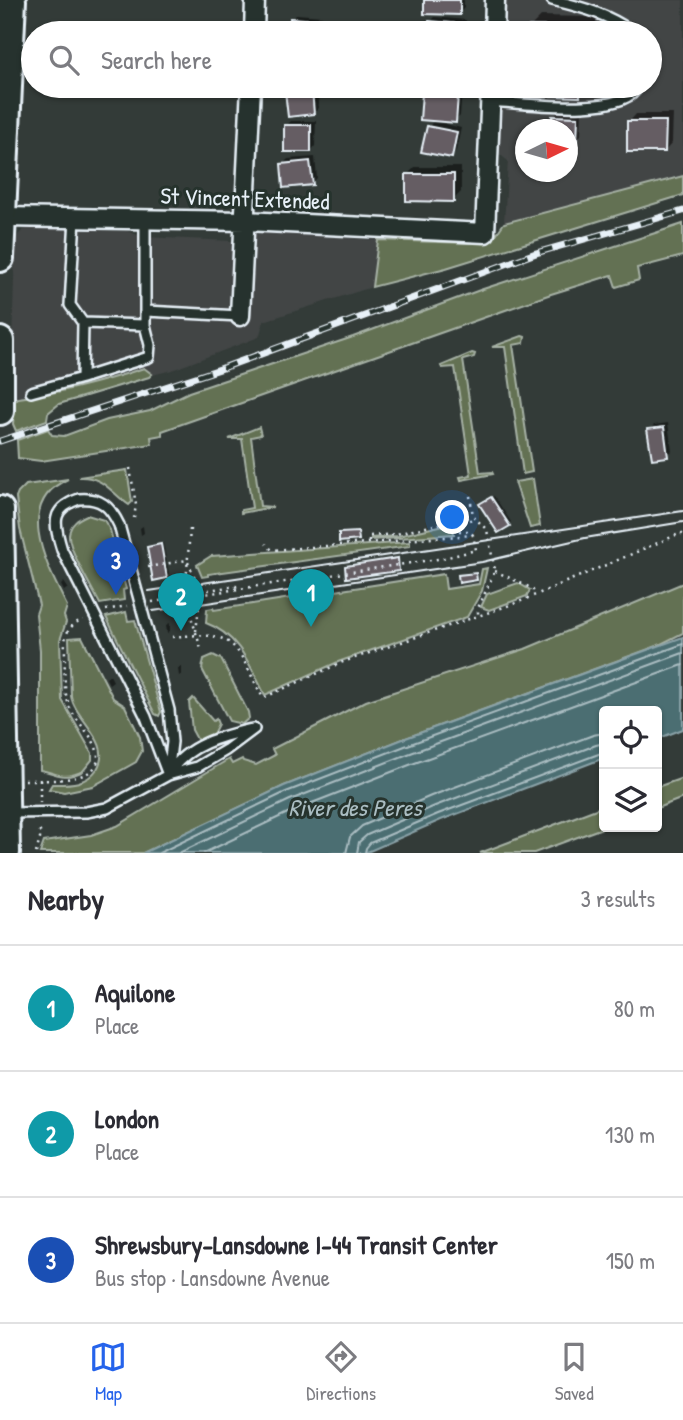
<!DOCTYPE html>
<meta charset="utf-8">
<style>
body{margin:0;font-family:"Patrick Hand",sans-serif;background:#f2f2f3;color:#2b2b33}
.controls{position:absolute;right:21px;bottom:21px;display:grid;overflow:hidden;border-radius:7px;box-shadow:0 2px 5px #0004}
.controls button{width:63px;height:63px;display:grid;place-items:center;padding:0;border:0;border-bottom:2px solid #e1e1e2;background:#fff;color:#2b2b33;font:35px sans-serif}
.compass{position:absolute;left:515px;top:119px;width:63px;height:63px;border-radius:50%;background:#fff;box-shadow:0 2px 5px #0004;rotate:85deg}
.you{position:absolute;left:453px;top:518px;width:24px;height:24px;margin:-18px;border:5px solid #fff;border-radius:50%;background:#1a73e8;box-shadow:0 0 0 10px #1a73e833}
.badge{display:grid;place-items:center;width:46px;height:46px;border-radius:50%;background:#2563eb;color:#fff;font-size:23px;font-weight:700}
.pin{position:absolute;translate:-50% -58px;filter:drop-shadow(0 2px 4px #0008)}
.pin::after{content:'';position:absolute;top:37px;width:24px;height:21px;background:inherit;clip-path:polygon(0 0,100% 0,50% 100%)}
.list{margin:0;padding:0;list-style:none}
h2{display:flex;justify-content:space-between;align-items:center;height:91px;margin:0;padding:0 28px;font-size:30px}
h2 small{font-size:23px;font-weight:400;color:#7c7c81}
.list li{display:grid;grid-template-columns:46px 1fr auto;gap:21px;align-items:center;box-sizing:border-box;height:126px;padding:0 28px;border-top:2px solid #e1e1e2}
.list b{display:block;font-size:26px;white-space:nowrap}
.list p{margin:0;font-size:23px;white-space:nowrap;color:#7c7c81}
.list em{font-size:23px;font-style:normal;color:#7c7c81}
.icon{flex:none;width:38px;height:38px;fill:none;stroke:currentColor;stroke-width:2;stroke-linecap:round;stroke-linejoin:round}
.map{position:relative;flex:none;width:683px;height:853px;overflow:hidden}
.search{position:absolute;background:#fff;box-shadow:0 2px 5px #0004;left:21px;right:21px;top:21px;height:77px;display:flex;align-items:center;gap:18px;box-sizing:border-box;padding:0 24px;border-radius:38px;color:#7c7c81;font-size:26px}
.sheet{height:469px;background:#fff}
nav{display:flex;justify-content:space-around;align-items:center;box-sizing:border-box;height:98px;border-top:2px solid #e1e1e2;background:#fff;font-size:19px;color:#7c7c81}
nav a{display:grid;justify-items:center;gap:4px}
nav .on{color:#2563eb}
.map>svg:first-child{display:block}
</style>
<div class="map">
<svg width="683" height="853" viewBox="0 0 683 853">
<rect width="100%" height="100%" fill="#333b38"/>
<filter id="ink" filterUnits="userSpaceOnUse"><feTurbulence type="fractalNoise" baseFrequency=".0143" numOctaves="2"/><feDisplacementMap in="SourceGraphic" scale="14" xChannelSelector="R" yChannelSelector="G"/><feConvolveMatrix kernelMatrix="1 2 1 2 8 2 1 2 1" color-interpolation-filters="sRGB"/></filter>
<g filter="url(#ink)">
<path fill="#424545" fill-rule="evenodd" d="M505,0H683V176L504,223L508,161L498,153L501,86H650V33H503ZM526,130H568V172H526Z
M31,228L127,231L143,237L232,241L258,232L378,240L372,287L264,321L259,337L172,370L10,412L15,245L17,236L23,230Z"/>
<path fill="#647152" stroke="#a6b1a5" stroke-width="2" d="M683,176V195L446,268L372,287L378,240L472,243L495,236L504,223Z
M683,224V256L637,268L639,280L616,287L612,275L551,294L162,431V435L151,437L152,444L41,461L18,458L17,440L48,429L52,435L64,436L107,420L150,411L189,392L353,337L480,290Z
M522,336L525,337L524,343L513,345L532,472L523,474L505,347H492Z
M472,353L475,354L474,357L463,360L480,473L492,472L493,474L461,480L460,477L471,475L455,367L442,368L441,366Z
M144,368L152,374L149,377L59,404L48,413L47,420L16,431L13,424L15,401L18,398C62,393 102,382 144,368Z
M259,427L261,435L251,437L260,506L273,507L241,513V510L252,508L242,439H229Z
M127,470L132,502L129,505C111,493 104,476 79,477Z
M68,479C12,504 48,567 67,606L64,616L66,622L60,640L62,700L92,753V760L83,771C63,781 58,773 40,770V650L36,614L39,605L20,529L16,498L18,493L26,485Z
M533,479L540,526L530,528L515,482Z
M87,515L104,520L110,530L126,589L123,590L124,600L100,604C93,590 68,549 69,535C70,524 78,519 87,515Z
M452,523L454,534L371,540V538L398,536Z
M410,542V546L208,574V576L202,577L197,565L211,556Z
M487,568L482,591L467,617L338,662L265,695C250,666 239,635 206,623L207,609L213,608L214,610L444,574L446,589L479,584L482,569Z
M518,583L530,590L527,596L489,610L481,607L487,594Z
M683,583V633L657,646L403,739L284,786L143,853H40L44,842L91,835L117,826L229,759L232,764L242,759L243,761L256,765L275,755L272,749L366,701L525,649Z
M126,612L128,621L135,620L161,712L159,716L155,714L106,617Z
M82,637L113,698L125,706L140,737L142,751L136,762L93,786L64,792L49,789L52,784C69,784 86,785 97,769C114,742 75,720 71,696L69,638Z
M213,655L221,659L248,712L249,718L242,724L229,721L202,669L204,659Z
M193,698L213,721L216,719L218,724L212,736L199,743L192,730L189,702Z
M683,778V798L657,808V787Z
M604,806L605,827L534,853H480Z"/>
<path fill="#4c6e72" stroke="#8aa2a8" stroke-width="2" d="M683,637V729L657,739V711H604V758L441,820L365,853H143L284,786L403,739Z"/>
<path fill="#0007" d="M426,0H464V8L459,13Z
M297,14L322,16L320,33H291L292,19Z
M541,16L596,17V29L592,33H531V26Z
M435,17L466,20L465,33H429L430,22Z
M292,86H317L319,108L314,113L287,91Z
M530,86H588L579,95L529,93Z
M428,88L462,91L460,116L455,121L423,93Z
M559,112L582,113L581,135L576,140L568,139V130L554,116Z
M636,114H673L672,143L665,151L629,122Z
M291,121H316L315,146L311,151L286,126Z
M434,121L461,128L456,151L451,156L428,127Z
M315,157L317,178L312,183L283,164L288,159Z
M415,167H461V192L453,200L408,174Z
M668,423L672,451L667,456L649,430L654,425Z
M494,496L511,522L509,524L483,503Z
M143,526L144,533L141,535L140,528Z
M343,531H359L360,537L358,539L341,533Z
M163,543L169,574L167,576L149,547Z
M399,557L400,567L398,569L346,567Z
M478,572L476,579L460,576L462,574Z
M64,582L68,588L64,591L61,585Z
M170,623V631L167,633L166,625Z
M182,666V674L179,676L178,669Z
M110,675L113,681L109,684L106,678Z"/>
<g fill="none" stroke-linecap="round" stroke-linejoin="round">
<path stroke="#aabdc2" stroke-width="2" d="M159,853L286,792L405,746L683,644
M179,853L290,800L408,754L683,653
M204,853L294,810L412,764L683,665
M346,853L350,837L362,826L431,796L593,735L604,733
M357,853L359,842L367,835L435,806L596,745L604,743
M365,853L366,848L370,843L438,814L604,752"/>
</g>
<path fill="#655d64" stroke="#e8f1f8" stroke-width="2" d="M424,0H460V15L424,14Z
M290,18L318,20L317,33H289Z
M429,21L462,24L461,33H428Z
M529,26L587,27L586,33H529Z
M528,86H580V97L528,95Z
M312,88L314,114L288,117L285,91Z
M422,93L458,95L456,123L420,120Z
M552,116L578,117L577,142L568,141V130H551Z
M627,121H666L665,152H627Z
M284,125H311V152H284Z
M427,126L457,132L452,158L421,152Z
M310,161L313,185L283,188L281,164Z
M406,174H454V202L406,201Z
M664,427L668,457L652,459L647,429Z
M491,497L510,526L498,533L479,504Z
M358,532L359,540L339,542V533Z
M161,544L167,578L153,581L147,547Z
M398,558L399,571L346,578L345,566Z
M476,573L477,580L459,583L458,575Z"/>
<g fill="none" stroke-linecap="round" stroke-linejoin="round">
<defs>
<path id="service" d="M552,0C582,7 608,14 634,33
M491,101C521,103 624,118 638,86
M75,218L70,305L83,323
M146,311L240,316
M82,378L149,357L150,345L145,325
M31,392L82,378L83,323L145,325V219
M79,499C100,497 110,506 119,525L169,710L172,742L168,775L146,717L62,550C54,524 50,509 79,499Z
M171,771C188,744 223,736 252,729
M8,813L86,812L107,808L168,775L197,767L226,750L254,729"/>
<path id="minor" d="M254,33L255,0
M494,33L495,0
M3,217L245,221L485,233L491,86
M240,316L251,86"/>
<path id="secondary" d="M0,258L12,0
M0,341V411
M0,510L6,853"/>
</defs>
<use href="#service" stroke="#e8f1f8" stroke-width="14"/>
<use href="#minor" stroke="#e8f1f8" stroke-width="23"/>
<use href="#secondary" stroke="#e8f1f8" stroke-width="32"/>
<path stroke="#e8f1f8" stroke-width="2.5" stroke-dasharray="2 5" stroke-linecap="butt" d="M130,468L136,505L134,518
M470,496L473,516L487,530L495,571L478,608V616
M190,529L185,597L202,652
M473,535L470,531H455L454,525L476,518
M369,542V536L396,534L472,516
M148,567L187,560L201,591L196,631
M495,571L531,588L537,594
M201,591L236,586V589
M152,602L444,558L476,550L473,535L272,550L266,544
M106,610L127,606
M172,637C239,630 234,644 263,698L343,662L519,602L681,533L683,535
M25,780C47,780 115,785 94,743C87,729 72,718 68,702C63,688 65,669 65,654C64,636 66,627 83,619
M40,780V802
M36,853L40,839V826"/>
<use href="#service" stroke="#26332d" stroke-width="9"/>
<use href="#minor" stroke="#26332d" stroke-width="18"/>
<use href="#secondary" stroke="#26332d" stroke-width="26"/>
<path stroke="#e8f1f8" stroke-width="2" d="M149,591L683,511
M153,611L482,562L585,538L683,522"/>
<defs>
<path id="rail" d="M0,441L220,369L536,253L683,211"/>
</defs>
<use href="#rail" stroke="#e8f1f8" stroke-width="7"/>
<use href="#rail" stroke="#26332d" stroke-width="4.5" stroke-dasharray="13" stroke-linecap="butt"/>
</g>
</g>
<g text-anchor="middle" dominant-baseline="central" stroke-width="6" stroke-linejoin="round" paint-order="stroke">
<g font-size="23" fill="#e8f1f8" stroke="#26332d">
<text transform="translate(245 198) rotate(2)">St Vincent Extended</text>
</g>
<g font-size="24" font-style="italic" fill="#aabdc2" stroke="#26332d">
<text x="355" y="807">River des Peres</text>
</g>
</g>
</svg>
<div class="controls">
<button><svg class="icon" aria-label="locate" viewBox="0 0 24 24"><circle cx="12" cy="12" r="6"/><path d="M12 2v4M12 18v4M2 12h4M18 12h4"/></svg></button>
<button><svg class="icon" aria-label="layers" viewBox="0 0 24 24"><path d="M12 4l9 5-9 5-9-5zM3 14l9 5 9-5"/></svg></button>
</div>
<svg class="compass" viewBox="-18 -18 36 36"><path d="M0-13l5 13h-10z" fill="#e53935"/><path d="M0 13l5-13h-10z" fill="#7c7c81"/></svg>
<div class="you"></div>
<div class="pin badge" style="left:311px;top:627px;background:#0f9aa8">1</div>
<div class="pin badge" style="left:181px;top:631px;background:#0f9aa8">2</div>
<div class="pin badge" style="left:116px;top:595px;background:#1a4fb4">3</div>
<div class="search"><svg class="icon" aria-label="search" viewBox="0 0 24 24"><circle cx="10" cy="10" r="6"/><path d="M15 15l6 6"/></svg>Search here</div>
</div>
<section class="sheet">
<h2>Nearby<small>3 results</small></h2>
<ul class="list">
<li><span class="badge" style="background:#0f9aa8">1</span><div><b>Aquilone</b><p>Place</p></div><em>80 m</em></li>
<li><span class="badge" style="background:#0f9aa8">2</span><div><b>London</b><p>Place</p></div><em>130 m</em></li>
<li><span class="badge" style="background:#1a4fb4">3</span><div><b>Shrewsbury-Lansdowne I-44 Transit Center</b><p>Bus stop · Lansdowne Avenue</p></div><em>150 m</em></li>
</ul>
</section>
<nav>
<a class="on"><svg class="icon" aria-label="map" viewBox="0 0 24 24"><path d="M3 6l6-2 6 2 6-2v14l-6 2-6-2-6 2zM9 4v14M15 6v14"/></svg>Map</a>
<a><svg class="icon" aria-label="directions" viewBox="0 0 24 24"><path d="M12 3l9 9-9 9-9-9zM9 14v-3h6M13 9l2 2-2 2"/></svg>Directions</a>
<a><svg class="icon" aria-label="saved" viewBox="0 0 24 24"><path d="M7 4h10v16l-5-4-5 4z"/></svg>Saved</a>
</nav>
